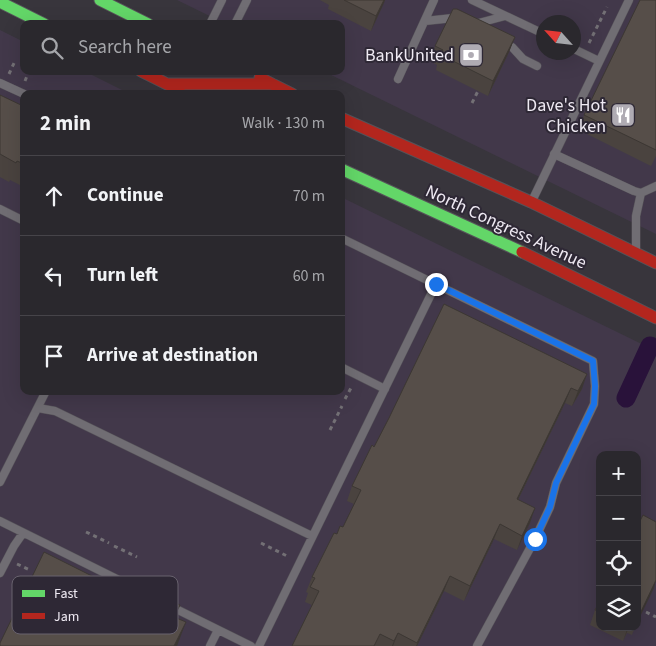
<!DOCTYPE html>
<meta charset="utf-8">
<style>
body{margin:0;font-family:"Source Sans 3",sans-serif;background:#323035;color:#f1f3f6}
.controls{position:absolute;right:15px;bottom:15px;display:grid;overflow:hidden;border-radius:10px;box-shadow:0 5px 20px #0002}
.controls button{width:45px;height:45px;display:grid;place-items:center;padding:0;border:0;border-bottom:1px solid #464449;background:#2a282d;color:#f1f3f6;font:25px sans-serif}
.compass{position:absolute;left:536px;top:15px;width:45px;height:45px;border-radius:50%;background:#2a282d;box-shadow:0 5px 20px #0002;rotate:297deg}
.stop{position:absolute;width:15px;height:15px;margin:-11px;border:4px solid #1a73e8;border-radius:50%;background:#fff}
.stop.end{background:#1a73e8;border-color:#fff;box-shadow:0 1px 5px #0008}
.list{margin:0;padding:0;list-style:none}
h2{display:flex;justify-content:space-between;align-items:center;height:65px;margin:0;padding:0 20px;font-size:21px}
h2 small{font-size:16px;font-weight:400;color:#a5a6aa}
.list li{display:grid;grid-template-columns:32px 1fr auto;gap:15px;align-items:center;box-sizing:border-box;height:80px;padding:0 20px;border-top:1px solid #464449}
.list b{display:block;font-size:19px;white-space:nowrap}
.list em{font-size:16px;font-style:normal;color:#a5a6aa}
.icon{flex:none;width:28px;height:28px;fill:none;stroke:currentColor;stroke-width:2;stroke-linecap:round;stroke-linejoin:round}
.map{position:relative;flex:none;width:656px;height:646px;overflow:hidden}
.search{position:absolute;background:#2a282d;box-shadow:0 5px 20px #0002;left:20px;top:20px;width:325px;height:55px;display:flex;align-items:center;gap:12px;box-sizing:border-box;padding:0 18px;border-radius:10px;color:#a5a6aa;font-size:19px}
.panel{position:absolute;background:#2a282d;box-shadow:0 5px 20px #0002;left:20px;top:90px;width:325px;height:305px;border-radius:10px}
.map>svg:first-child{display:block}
</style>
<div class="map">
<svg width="656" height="646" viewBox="0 0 656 646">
<rect width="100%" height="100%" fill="#38353c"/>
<path fill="#42384a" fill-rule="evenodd" d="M177,0H656V234L323,71H341V24H226ZM544,22H574V52H544Z
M0,30L24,42V71H84L130,94H24V391H341V197L656,351V646H0ZM600,455H637V627H600Z"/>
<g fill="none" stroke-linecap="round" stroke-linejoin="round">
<path stroke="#29123a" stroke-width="19" d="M626,398L650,346"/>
<defs>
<path id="lane" d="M472,0L544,34
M425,21L453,18L457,20
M210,24L222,0
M235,24L247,0
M475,24L505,16
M512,47L523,59L537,66
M574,49L599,61
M398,79L434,0
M0,83L24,94
M554,154L634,191L641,193L656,186
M532,201L629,0
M0,209L24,221
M341,238L593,361L595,386L594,404L556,483L550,507L535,539L477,646
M636,249V216L641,193
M341,367L385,389
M38,408L55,411L312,536
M0,482L46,391
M0,521L133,587
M0,573L14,546L23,533
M170,606L251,646
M210,646L218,630
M259,646L436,284"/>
<path id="fast" d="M100,0L148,24
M0,2L44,24
M341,169L522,252"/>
<path id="jam" d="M141,71L179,90
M260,78L292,94
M167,84H272
M341,118L531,202L656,263
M522,252L656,318"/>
</defs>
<use href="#lane" stroke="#565359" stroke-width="9"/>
<use href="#fast" stroke="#565359" stroke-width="13"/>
<use href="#jam" stroke="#565359" stroke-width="13"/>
<path stroke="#737075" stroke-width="3" stroke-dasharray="4 4" stroke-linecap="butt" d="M589,43L607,7
M9,74L15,61
M25,81L29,71
M472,103L478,91
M345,399L352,386
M330,430L342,406
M86,532L109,543
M261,543L289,557
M114,546L137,557
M17,564L30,570
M646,612L656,617"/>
<use href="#lane" stroke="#706d73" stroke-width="8"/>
<use href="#fast" stroke="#63d668" stroke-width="11"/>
<use href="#jam" stroke="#b3261e" stroke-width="11"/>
</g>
<path fill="#4a433f" d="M320,0H385L371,31L328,9L329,5Z
M656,0V156L651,166L579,130L584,115Z
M515,37L509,52L488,96L436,70L437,65L430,61L435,46Z
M0,95L21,105L24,101V187L10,180L9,182L0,177Z
M444,304L582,389L572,406L565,403L518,500L530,523L517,550L494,539L464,601L444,591L417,646H292L312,605L305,602L308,593L306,592L312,577L337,534L343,527L354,504L347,501L352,486L374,447L389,418Z
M600,601V627H635L632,635L627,633L623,641L590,625L595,610Z"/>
<path fill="#3c3733" d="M384,0H385L384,3L371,31L376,16Z
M515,37L509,52L488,96L493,81Z
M587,374L582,389L572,406L578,391Z
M571,388L565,403L511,514L517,499Z
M535,508L530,523L517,550L522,536Z
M500,524L494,539L464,601L470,586Z
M450,576L444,591L417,646H416Z
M656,580L654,588L637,623V620Z
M186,622L177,646H174Z
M628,627H629L623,641Z
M398,633L393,646H392L394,641Z"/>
<path fill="#564e49" stroke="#3c3733" d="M344,0H384L376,16Z
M640,0H656V150L584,115Z
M453,9H457L515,37L493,81L441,55L443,50L435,46Z
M0,95L21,105L24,101V164L17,161L16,163L0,154Z
M444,304L587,374L578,391L571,388L517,499L535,508L522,536L500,524L470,586L450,576L417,643L398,633L394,641L380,634L374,646H292L319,591L310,587L315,578L312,577L334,533L337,534L340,526L343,527L361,490L352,486L372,445L374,447L389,418Z
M643,515L656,522V580L637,620V527Z
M44,552L122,591L128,579L180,605L174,617L186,622L174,646H0V643Z
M600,601V612L595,610Z"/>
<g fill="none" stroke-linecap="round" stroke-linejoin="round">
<path stroke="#1a73e8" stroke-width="6" d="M436,284L593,361L595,386L594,404L556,483L550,507L535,539"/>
</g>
<defs>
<symbol id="bank-square" viewBox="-11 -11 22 22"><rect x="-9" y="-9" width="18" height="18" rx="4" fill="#afabb3" stroke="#2e2835"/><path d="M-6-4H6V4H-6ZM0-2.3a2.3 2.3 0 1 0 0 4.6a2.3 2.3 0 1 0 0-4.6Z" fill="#fff"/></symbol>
<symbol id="restaurant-square" viewBox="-11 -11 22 22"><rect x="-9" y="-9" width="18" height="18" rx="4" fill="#afabb3" stroke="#2e2835"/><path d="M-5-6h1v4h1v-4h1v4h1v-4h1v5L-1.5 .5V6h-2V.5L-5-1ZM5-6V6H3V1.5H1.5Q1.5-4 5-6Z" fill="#fff"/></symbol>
</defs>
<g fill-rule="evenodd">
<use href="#bank-square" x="457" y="41" width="28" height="28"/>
<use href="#restaurant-square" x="609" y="101" width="28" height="28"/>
</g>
<g text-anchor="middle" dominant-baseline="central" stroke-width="4" stroke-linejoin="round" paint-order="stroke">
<g font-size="18" fill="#efeaf3" stroke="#2e2835" text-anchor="end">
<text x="454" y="55">BankUnited</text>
<text x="606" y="105">Dave's Hot<tspan x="606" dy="21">Chicken</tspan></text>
</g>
<g font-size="18" fill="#efeaf3" stroke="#2e2835">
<text transform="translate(506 227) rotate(25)">North Congress Avenue</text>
</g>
</g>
<rect x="12" y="576" width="166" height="58" rx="8" fill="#2e2835" stroke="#68626e" stroke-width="1"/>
<rect x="22" y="590" width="23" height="7" fill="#63d668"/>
<rect x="22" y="613" width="23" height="6" fill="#b3261e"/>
<g font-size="14" fill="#efeaf3">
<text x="54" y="598">Fast</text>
<text x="54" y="621">Jam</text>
</g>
</svg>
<div class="controls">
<button>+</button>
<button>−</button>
<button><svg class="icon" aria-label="locate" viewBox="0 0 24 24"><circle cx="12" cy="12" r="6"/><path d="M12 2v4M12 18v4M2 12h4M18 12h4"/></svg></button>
<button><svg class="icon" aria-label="layers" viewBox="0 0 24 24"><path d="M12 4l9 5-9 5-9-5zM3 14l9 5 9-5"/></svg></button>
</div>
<svg class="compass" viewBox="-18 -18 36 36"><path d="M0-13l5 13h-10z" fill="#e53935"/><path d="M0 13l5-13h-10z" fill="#a5a6aa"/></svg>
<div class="stop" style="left:535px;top:539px"></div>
<div class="stop end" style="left:436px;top:284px"></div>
<div class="search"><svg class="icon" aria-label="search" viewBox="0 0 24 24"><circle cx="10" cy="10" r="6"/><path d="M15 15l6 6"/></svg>Search here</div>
<section class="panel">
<h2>2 min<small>Walk · 130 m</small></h2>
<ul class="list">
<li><svg class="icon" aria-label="ahead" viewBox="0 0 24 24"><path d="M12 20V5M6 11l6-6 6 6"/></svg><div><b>Continue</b></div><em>70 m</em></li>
<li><svg class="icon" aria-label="left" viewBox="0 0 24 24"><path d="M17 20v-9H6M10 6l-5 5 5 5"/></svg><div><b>Turn left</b></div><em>60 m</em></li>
<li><svg class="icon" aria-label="arrive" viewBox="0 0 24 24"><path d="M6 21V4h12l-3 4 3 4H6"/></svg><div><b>Arrive at destination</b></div></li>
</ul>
</section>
</div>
